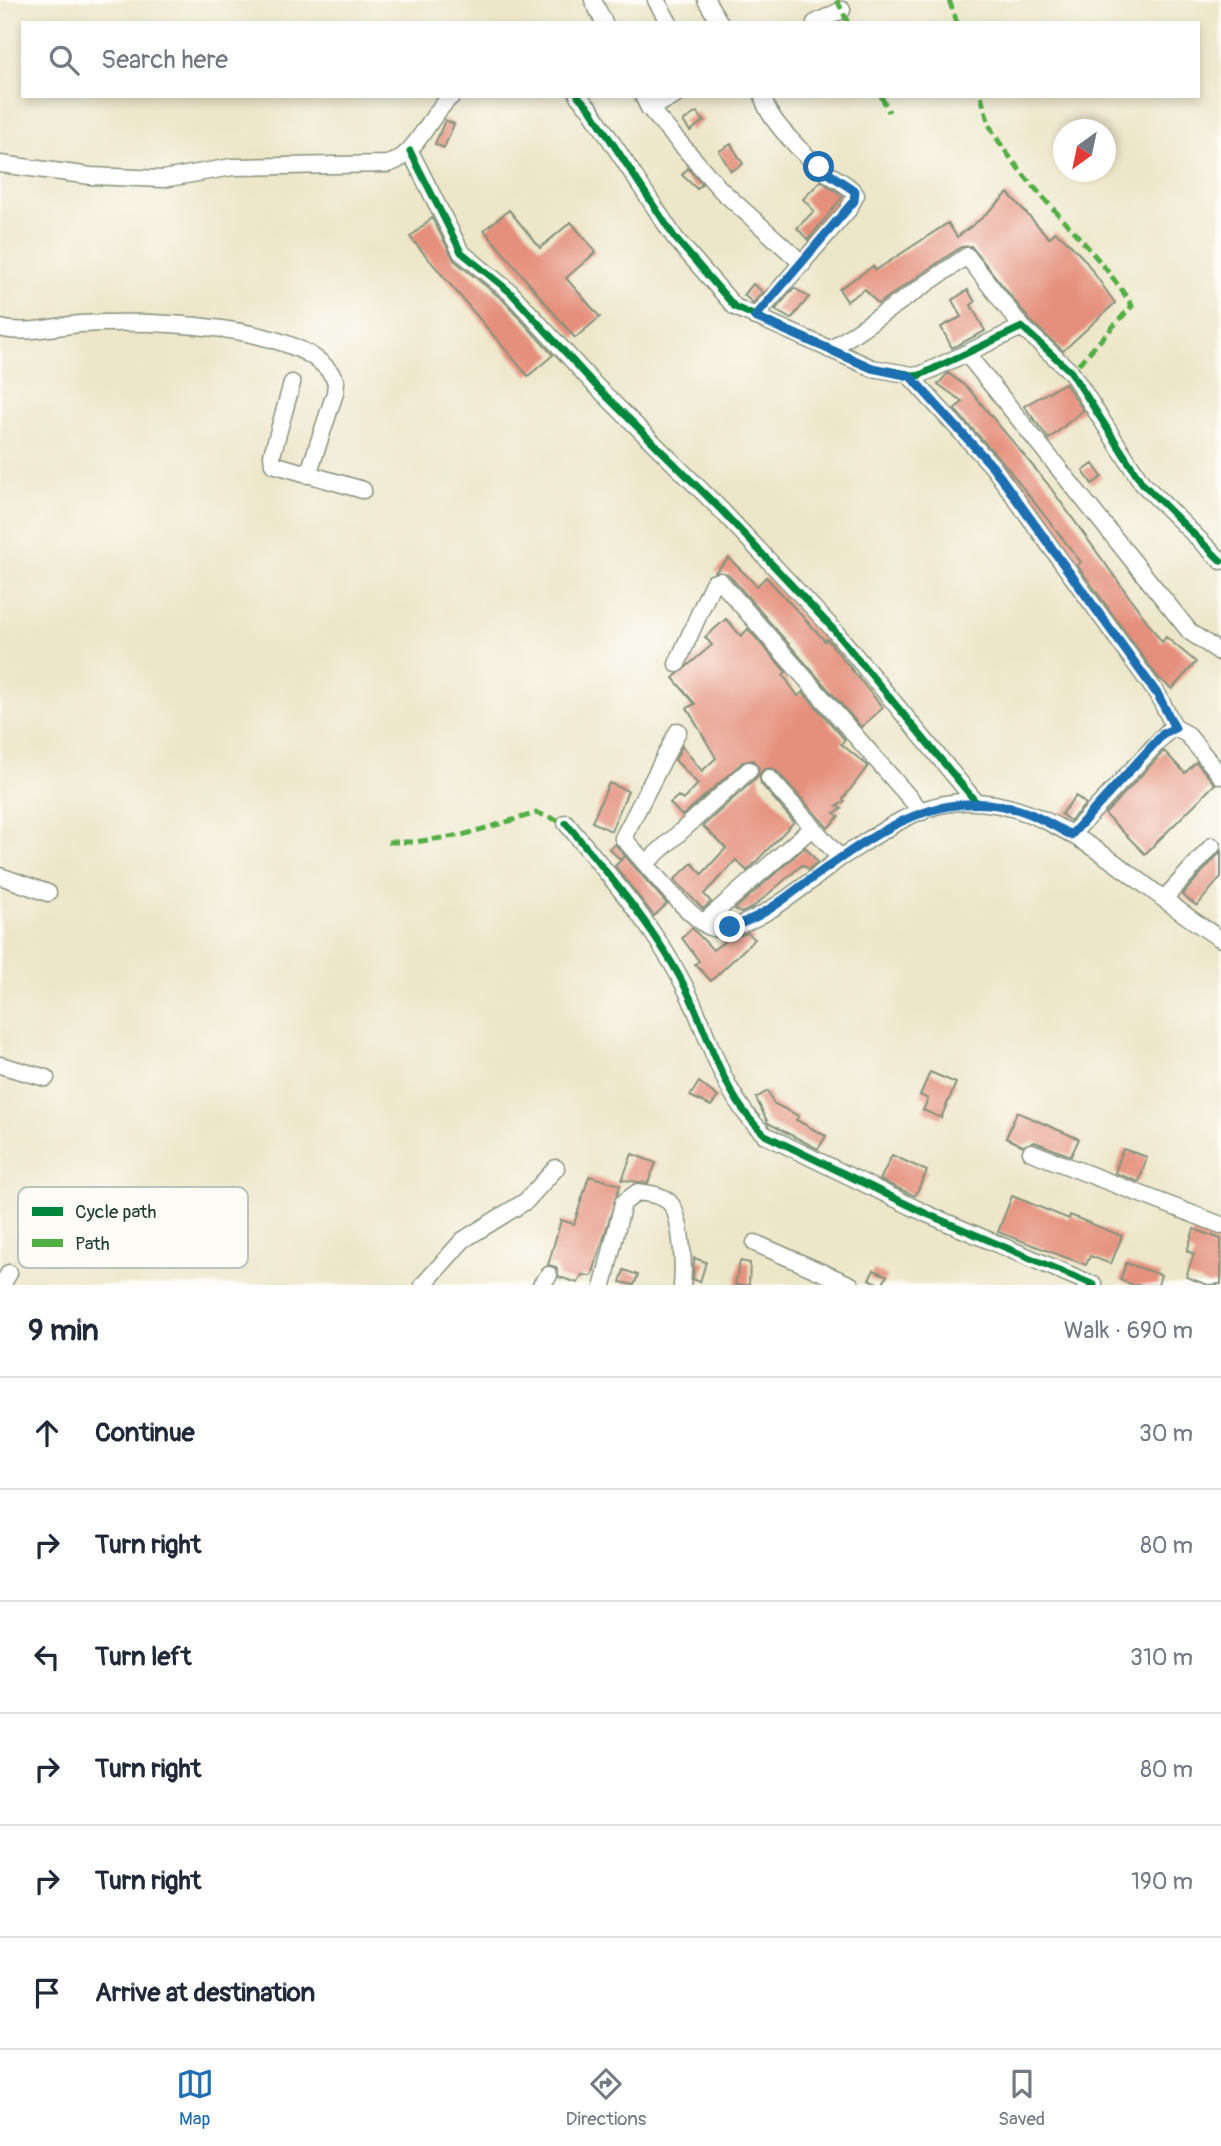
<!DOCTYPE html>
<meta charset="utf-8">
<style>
body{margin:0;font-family:Pangolin,sans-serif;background:#f6f6f7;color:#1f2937}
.compass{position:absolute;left:1053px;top:119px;width:63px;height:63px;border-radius:50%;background:#fff;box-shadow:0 4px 10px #0003;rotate:213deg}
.stop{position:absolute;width:21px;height:21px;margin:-16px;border:5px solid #1f6fb2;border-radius:50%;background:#fff}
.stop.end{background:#1f6fb2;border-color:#fff;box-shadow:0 2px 7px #0008}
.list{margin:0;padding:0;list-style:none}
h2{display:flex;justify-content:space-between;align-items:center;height:91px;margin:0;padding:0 28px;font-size:30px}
h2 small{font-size:23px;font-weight:400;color:#747a83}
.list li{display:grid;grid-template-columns:46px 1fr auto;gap:21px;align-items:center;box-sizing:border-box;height:112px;padding:0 28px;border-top:2px solid #e0e1e3}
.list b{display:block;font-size:26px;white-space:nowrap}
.list em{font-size:23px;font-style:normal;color:#747a83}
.icon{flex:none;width:38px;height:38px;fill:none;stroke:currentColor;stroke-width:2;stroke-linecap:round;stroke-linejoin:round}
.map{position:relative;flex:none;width:1221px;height:1285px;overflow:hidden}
.search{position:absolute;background:#fff;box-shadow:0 4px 10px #0003;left:21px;right:21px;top:21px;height:77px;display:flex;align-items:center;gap:18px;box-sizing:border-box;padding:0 24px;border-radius:0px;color:#747a83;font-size:26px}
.sheet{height:763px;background:#fff}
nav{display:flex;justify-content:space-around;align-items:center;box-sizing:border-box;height:98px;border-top:2px solid #e0e1e3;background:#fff;font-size:19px;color:#747a83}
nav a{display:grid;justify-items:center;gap:4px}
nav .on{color:#1f6fb2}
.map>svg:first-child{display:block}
</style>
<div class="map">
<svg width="1221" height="1285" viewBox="0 0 1221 1285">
<rect width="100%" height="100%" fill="#fdfcf7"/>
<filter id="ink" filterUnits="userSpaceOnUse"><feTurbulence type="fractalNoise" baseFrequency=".0143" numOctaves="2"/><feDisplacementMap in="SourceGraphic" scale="14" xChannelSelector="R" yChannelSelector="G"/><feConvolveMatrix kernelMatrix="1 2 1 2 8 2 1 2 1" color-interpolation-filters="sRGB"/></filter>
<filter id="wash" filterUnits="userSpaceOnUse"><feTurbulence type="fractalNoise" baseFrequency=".00686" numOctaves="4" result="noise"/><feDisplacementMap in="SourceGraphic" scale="28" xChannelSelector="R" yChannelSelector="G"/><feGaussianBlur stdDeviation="1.57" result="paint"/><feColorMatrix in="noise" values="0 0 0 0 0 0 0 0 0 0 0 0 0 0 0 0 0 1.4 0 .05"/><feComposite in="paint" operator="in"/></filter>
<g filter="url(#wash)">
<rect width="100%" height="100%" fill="#ede6c9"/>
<g id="blocks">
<path fill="#e5907c" d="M697,112L704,121L690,131L683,121Z
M445,120L454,124L444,148L435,144Z
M731,144L743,164L731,171L719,151Z
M688,168L702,184L697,189L682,175Z
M821,181L843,196L808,240L797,228L814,211L803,199Z
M1008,193L1049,238L1055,232L1064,238L1084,259L1115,303L1063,351L1030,320L971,246L961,247L878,304L865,289L847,301L839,289L873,266L876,270L948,223L957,237L982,218Z
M509,210L540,248L571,222L596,252L566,278L600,317L575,338L484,230Z
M432,218L454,260L503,300L553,355L528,376L410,237Z
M753,284L763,292L753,303L744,295Z
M794,288L809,297L791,319L775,310Z
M968,290L975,302L971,305L985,331L952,348L941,327L961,317L952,300Z
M948,373L968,388L1047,483L1162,642L1166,637L1196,662L1172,689L1158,677L1077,565L1081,562L1001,460L954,409L963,402L938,384Z
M1065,383L1083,410L1049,439L1024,406Z
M1093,464L1102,477L1092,484L1083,471Z
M729,558L757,586L766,577L825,641L827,639L883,708L861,727L728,574L715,572Z
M726,619L741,636L748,629L786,672L783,675L798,696L803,692L845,740L841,744L868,766L843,799L845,801L837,806L842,809L834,813L839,816L828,828L777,771L772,768L763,770L759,775L761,784L794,822L747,871L736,860L704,894L711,902L703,909L674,880L692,863L702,874L726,848L703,826L756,778L759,768L753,760L743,762L682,816L670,803L678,796L683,800L698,784L675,760L682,746L702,771L716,758L687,708L695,704L673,678L712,645L705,637Z
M1164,751L1185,773L1196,762L1215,784L1145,854L1105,814Z
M609,783L628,791L611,831L592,822Z
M1076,796L1086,804L1070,821L1061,814Z
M615,844L625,856L621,860L609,849Z
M805,847L818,862L809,869L802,865L752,908L741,913L735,909Z
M1221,851V877L1197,906L1182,895Z
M625,856L667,904L654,916L615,866Z
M692,928L713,950L729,938L748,933L755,939L711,981L695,964L699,961L682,938Z
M930,1072L956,1083L941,1118L923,1110L928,1099L920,1095Z
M699,1082L718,1097L711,1106L690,1096Z
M768,1091L773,1103L799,1116L796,1120L826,1136L818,1149L768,1123L756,1098Z
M1017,1112L1079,1139L1071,1156L1035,1142L1023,1146L1006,1138Z
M1123,1149L1147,1157L1139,1182L1115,1173Z
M632,1154L656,1163L648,1183L622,1180Z
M892,1155L927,1171L915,1196L880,1180Z
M589,1176L620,1185L592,1276L582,1275L578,1283L559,1277L556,1267L548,1265L561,1220L574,1224Z
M1012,1196L1069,1219L1070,1215L1122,1236L1111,1264L1090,1256L1086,1265L998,1232Z
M1194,1229L1221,1239V1284L1208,1285L1186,1277L1194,1254L1187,1251Z
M694,1258L706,1262L700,1282L693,1279Z
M740,1261L750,1263L749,1285H735Z
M1126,1263L1161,1275L1158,1285H1133L1120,1280Z
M624,1270L638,1275L634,1285L620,1282Z
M874,1270L887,1276L882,1285L869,1279Z"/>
</g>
</g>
<g filter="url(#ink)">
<use href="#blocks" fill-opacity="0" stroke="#86927e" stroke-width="2"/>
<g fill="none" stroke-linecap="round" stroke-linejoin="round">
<defs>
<path id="minor" d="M593,0L604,23
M656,0L669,23
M706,0L720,23
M815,23L842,10
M578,96L590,109L675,238L735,307L872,368L918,376L1022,327L1071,372L1142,483L1221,561
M643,96L649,108L721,190L803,264
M649,108L675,96
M410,151L461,252L510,292L594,384L722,511L834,630L976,802
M0,164L91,176L163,179L232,167L387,164C415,159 429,114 452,96
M755,317L848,210L856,195C849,184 836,180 826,172C807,158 766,119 763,96
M0,328C25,335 54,326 80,324C137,321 309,320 336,382L335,393L308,475
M830,350L967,256L1022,327
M966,353L1190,632L1221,653
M910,376L993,467L1158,695L1175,728
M292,383L272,455L273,464L363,490
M677,664L710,589L713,583L720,581L922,812
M678,731L623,838C643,859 686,916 710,927C742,941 815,877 840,858
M769,778L840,858C868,841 897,819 929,808C1035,773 1139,890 1221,939
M566,823C609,875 657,930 687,991C712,1042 722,1095 765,1135L927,1214L1094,1285
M1071,835L1170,729L1175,728L1187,734L1221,776
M646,863L749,770
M0,876L48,893
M1164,899L1212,846
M704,922L813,827
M0,1065L46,1078
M1031,1152L1221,1225
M755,1243L851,1285
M2,1285L9,1273
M423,1285L463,1240L526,1201L556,1168
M541,1285L549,1275
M603,1285L623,1203L638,1192C649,1194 660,1194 669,1202C682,1214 684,1268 682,1285"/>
</defs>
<use href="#minor" stroke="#86927e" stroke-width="19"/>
<use href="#minor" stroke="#fff" stroke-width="16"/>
<path stroke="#52ad45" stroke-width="5" stroke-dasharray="10 5" stroke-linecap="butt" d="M837,0L848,23
M949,0L957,23
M881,96L889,112
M981,96C985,109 988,126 996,137C1035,198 1094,244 1132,306L1071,372
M388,842H415L462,835L537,813L566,823"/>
<defs>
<path id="cycleway" d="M578,96L590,109L675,238L735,307L872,368L918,376L1022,327L1071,372L1142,483L1221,561
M410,151L461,252L510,292L594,384L722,511L834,630L976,802
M566,823C609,875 657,930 687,991C712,1042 722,1095 765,1135L927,1214L1094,1285"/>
</defs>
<use href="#cycleway" stroke="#fdfcf7" stroke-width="11"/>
<use href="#cycleway" stroke="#00873e" stroke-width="7"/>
</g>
</g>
<g fill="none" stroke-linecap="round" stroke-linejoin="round" filter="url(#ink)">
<path stroke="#1f6fb2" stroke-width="9" d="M730,927C760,919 783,900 808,881C874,834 943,781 1028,813C1043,819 1057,828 1071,835L1164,733L1175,728L1158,695L993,467L910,376L872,368L755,317L854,201L855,191L819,167"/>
</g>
<rect x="18" y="1187" width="230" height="81" rx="10" fill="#fdfcf7" stroke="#bac3bc" stroke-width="2"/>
<rect x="32" y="1207" width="31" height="9" fill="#00873e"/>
<rect x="32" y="1239" width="31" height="8" fill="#52ad45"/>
<g font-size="19" fill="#1f3d34">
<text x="75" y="1218">Cycle path</text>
<text x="75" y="1250">Path</text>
</g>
</svg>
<svg class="compass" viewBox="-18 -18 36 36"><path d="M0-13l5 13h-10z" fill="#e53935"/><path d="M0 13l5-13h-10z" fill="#747a83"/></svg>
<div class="stop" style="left:819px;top:167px"></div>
<div class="stop end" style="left:730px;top:927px"></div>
<div class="search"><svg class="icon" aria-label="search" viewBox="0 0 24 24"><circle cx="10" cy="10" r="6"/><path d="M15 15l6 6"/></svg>Search here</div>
</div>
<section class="sheet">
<h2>9 min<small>Walk · 690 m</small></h2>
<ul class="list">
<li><svg class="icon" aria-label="ahead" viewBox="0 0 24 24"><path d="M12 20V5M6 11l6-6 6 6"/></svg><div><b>Continue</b></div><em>30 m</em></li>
<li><svg class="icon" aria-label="right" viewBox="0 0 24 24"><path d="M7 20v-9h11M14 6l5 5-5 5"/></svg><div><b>Turn right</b></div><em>80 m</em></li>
<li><svg class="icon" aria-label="left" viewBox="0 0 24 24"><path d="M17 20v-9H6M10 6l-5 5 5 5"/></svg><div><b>Turn left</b></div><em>310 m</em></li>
<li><svg class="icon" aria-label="right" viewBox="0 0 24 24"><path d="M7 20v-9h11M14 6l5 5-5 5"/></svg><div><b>Turn right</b></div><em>80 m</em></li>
<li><svg class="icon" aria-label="right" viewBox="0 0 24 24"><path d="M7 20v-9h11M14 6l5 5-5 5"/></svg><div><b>Turn right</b></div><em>190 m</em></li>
<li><svg class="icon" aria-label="arrive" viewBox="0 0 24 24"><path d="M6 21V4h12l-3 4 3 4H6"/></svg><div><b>Arrive at destination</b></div></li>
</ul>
</section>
<nav>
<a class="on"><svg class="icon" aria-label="map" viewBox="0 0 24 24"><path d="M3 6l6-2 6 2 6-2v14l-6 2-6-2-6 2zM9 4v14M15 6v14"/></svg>Map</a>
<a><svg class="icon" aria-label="directions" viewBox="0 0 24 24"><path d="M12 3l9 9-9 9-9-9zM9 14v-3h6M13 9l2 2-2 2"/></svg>Directions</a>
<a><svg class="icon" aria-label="saved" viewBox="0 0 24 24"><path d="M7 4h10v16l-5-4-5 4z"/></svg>Saved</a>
</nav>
